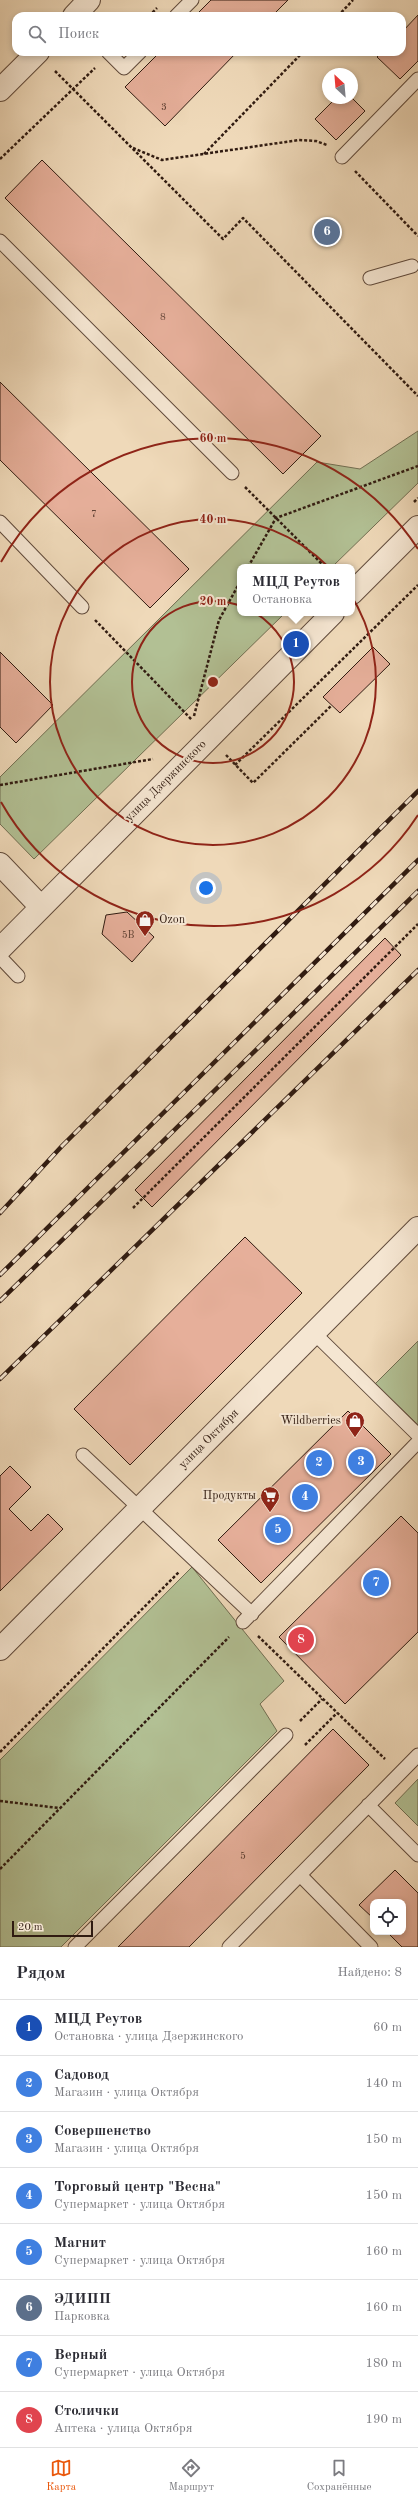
<!DOCTYPE html>
<html lang="ru">
<meta charset="utf-8">
<style>
body{margin:0;font-family:"Old Standard TT",serif;background:#f2f2f3;color:#2b2b33}
.controls{position:absolute;right:12px;bottom:12px;display:grid;overflow:hidden;border-radius:8px;box-shadow:0 2px 6px #0003}
.controls button{width:36px;height:36px;display:grid;place-items:center;padding:0;border:0;border-bottom:1px solid #e1e1e2;background:#fff;color:#2b2b33;font:20px sans-serif}
.compass{position:absolute;left:322px;top:68px;width:36px;height:36px;border-radius:50%;background:#fff;box-shadow:0 2px 6px #0003;rotate:334deg}
.scale{position:absolute;left:12px;bottom:10px;width:81px;box-sizing:border-box;padding-left:4px;border:2px solid #301b11;border-top:0;font-size:11px;line-height:14px;white-space:nowrap;color:#301b11;-webkit-text-stroke:3px #f5e6d2;paint-order:stroke}
.you{position:absolute;left:206px;top:888px;width:14px;height:14px;margin:-10px;border:3px solid #fff;border-radius:50%;background:#1a73e8;box-shadow:0 0 0 6px #1a73e833}
.badge{display:grid;place-items:center;width:26px;height:26px;border-radius:50%;background:#ea580c;color:#fff;font-size:13px;font-weight:700}
.pin{position:absolute;translate:-50% -50%;border:2px solid #fff;box-shadow:0 1px 4px #0006}
.popup{position:absolute;left:237px;top:564px;width:118px;height:52px;box-sizing:border-box;display:grid;place-content:center;border-radius:8px;background:#fff;filter:drop-shadow(0 1px 3px #0005);font-size:13px;white-space:nowrap;color:#7c7c81}
.popup b{font-size:15px;color:#2b2b33}
.popup::after{content:'';position:absolute;left:50%;top:100%;margin-left:-8px;border:8px solid transparent;border-top-color:#fff}
.list{margin:0;padding:0;list-style:none}
h2{display:flex;justify-content:space-between;align-items:center;height:52px;margin:0;padding:0 16px;font-size:17px}
h2 small{font-size:13px;font-weight:400;color:#7c7c81}
.list li{display:grid;grid-template-columns:26px 1fr auto;gap:12px;align-items:center;box-sizing:border-box;height:56px;padding:0 16px;border-top:1px solid #e1e1e2}
.list b{display:block;font-size:15px;white-space:nowrap}
.list p{margin:0;font-size:13px;white-space:nowrap;color:#7c7c81}
.list em{font-size:13px;font-style:normal;color:#7c7c81}
.icon{flex:none;width:22px;height:22px;fill:none;stroke:currentColor;stroke-width:2;stroke-linecap:round;stroke-linejoin:round}
.map{position:relative;flex:none;width:418px;height:1947px;overflow:hidden}
.search{position:absolute;background:#fff;box-shadow:0 2px 6px #0003;left:12px;right:12px;top:12px;height:44px;display:flex;align-items:center;gap:10px;box-sizing:border-box;padding:0 14px;border-radius:12px;color:#7c7c81;font-size:15px}
.sheet{height:500px;background:#fff}
nav{display:flex;justify-content:space-around;align-items:center;box-sizing:border-box;height:56px;border-top:1px solid #e1e1e2;background:#fff;font-size:11px;color:#7c7c81}
nav a{display:grid;justify-items:center;gap:2px}
nav .on{color:#ea580c}
.map>svg:first-child{display:block}
</style>
<div class="map">
<svg width="418" height="1947" viewBox="0 0 418 1947">
<rect width="100%" height="100%" fill="#efd9b9"/>
<filter id="stains"><feTurbulence type="fractalNoise" baseFrequency=".005" numOctaves="4"/><feColorMatrix values="0 0 0 0 .2 0 0 0 0 .09 0 0 0 0 .02 0 0 0 .5 -.17"/></filter>
<radialGradient id="worn" r=".72"><stop offset=".6" stop-color="#630" stop-opacity="0"/><stop offset="1" stop-color="#630" stop-opacity=".3"/></radialGradient>
<path fill="#b2c094" stroke="#716e52" d="M418,431V483L332,567H240V613H285L34,859L0,824V777L317,462L360,469Z
M418,1341V1425L375,1384Z
M192,1567L284,1681L260,1704L277,1731L61,1947H0V1760Z
M418,1779V1826L395,1803Z"/>
<path fill="#e6af9a" stroke="#301b11" d="M211,0H288L272,16H195Z
M418,15V61L400,79L377,57L382,52H402V32Z
M160,52H237L165,126L125,87Z
M336,98H352L365,111L336,140L315,119Z
M42,160L321,436L283,474L5,198Z
M0,382L189,569L150,608L0,460Z
M373,647L390,664L340,713L323,697Z
M0,652L53,705L16,743L0,727Z
M127,912L154,937L132,962L102,934L106,915Z
M385,938L401,955L152,1207L135,1190Z
M245,1237L302,1293L130,1465L74,1409Z
M348,1411L391,1454L261,1583L218,1540Z
M10,1466L31,1487L9,1509L31,1531L48,1514L63,1529L0,1591V1476Z
M401,1516L418,1533V1632L345,1704L279,1637Z
M333,1729L369,1765L189,1947H118Z
M395,1870L418,1893V1947H402L387,1932H403V1902H373V1918L359,1905Z"/>
<g fill="none" stroke-linecap="round" stroke-linejoin="round">
<defs>
<path id="lane" d="M176,16L192,0
M108,52L124,68L140,52
M342,157L418,79
M0,241L232,473
M370,278L412,266
M0,522L82,607
M0,957L18,976
M314,1333L418,1435
M83,1455L252,1614
M243,1622L418,1442
M368,1805L418,1855
M300,1875L371,1947
M75,1947L286,1735
M229,1947L418,1755"/>
<path id="street" d="M74,16L89,0
M0,90L38,52
M352,593L418,527
M0,864L41,907
M0,949L333,613
M0,1649L418,1228"/>
</defs>
<use href="#lane" stroke="#604a3b" stroke-width="15"/>
<use href="#street" stroke="#604a3b" stroke-width="24"/>
<path stroke="#301b11" stroke-width="2.5" stroke-dasharray="3 2" stroke-linecap="butt" d="M149,16L157,8
M338,16L353,0
M55,71L223,239L243,218L418,396
M133,148L162,160L299,140L316,141L327,145
M204,154L303,52
M0,159L95,68
M355,171L418,236
M245,487L325,567
M414,502L418,498
M248,567L276,518L418,466
M95,620L192,720
M194,716L219,620L240,582
M226,755L253,783L332,705
M235,765L418,585
M0,785L153,759
M133,1208L418,924
M258,1636L385,1759
M300,1721L322,1699
M305,1745L337,1713
M0,1752L179,1572
M0,1801L59,1808
M0,1869L229,1637"/>
<use href="#lane" stroke="#f5e6d2" stroke-width="13"/>
<use href="#street" stroke="#f5e6d2" stroke-width="22"/>
<defs>
<path id="rail" d="M0,1213L62,1146L418,791
M0,1275L418,860
M0,1301L418,891
M0,1379L418,970"/>
</defs>
<use href="#rail" stroke="#301b11" stroke-width="4.5"/>
<use href="#rail" stroke="#f5e6d2" stroke-width="3" stroke-dasharray="9" stroke-linecap="butt"/>
</g>
<g fill="none" stroke="#8f2418" stroke-width="2">
<circle cx="213" cy="682" r="81"/>
<circle cx="213" cy="682" r="163"/>
<path d="M418 815A244 244 0 0 1 1 802M1 562A244 244 0 0 1 418 549"/>
</g>
<defs>
<symbol id="shop-pin" viewBox="-11 -11 22 30"><path d="M0 17L-7.5 6A9.5 9.5 0 1 1 7.5 6Z" fill="#8f2418" stroke="#f5e6d2"/><path d="M-5-2.5h2.3a2.7 3.5 0 0 1 5.4 0H5L5.5 6h-11ZM-1.5-2.5h3a1.5 2.3 0 0 0-3 0Z" fill="#fff"/></symbol>
<symbol id="supermarket-pin" viewBox="-11 -11 22 30"><path d="M0 17L-7.5 6A9.5 9.5 0 1 1 7.5 6Z" fill="#8f2418" stroke="#f5e6d2"/><path d="M-6-5.5h2.5l.6 2H6L4.5 2H-2.5L-4.4-4H-6ZM-1.5 3.2a1.3 1.3 0 1 0 .1 0ZM3 3.2a1.3 1.3 0 1 0 .1 0Z" fill="#fff"/></symbol>
</defs>
<g fill-rule="evenodd">
<use href="#shop-pin" x="134" y="909" width="22" height="30"/>
<use href="#shop-pin" x="344" y="1410" width="22" height="30"/>
<use href="#supermarket-pin" x="259" y="1485" width="22" height="30"/>
</g>
<g text-anchor="middle" dominant-baseline="central" stroke-width="4" stroke-linejoin="round" paint-order="stroke">
<g font-size="10" fill="#5e4033">
<text x="164" y="107">3</text>
<text x="163" y="317">8</text>
<text x="94" y="514">7</text>
<text x="128" y="935">5В</text>
<text x="243" y="1856">5</text>
</g>
<g font-size="12" fill="#301b11" stroke="#f5e6d2">
<text transform="translate(166 781) rotate(-45)">улица Дзержинского</text>
<text transform="translate(209 1439) rotate(-45)">улица Октября</text>
</g>
<g font-size="12" fill="#301b11" stroke="#f5e6d2" text-anchor="end">
<text x="159" y="920" text-anchor="start">Ozon</text>
<text x="341" y="1421">Wildberries</text>
<text x="256" y="1496">Продукты</text>
</g>
</g>
<circle cx="213" cy="682" r="6" fill="#8f2418" stroke="#f5e6d2" stroke-width="2"/>
<g font-size="12" text-anchor="middle" font-weight="bold" fill="#8f2418" stroke="#f5e6d2" stroke-width="4" stroke-linejoin="round" paint-order="stroke">
<text x="213" y="442">60 m</text>
<text x="213" y="523">40 m</text>
<text x="213" y="605">20 m</text>
</g>
<rect width="100%" height="100%" filter="url(#stains)"/>
<rect width="100%" height="100%" fill="url(#worn)"/>
</svg>
<div class="controls">
<button><svg class="icon" aria-label="locate" viewBox="0 0 24 24"><circle cx="12" cy="12" r="6"/><path d="M12 2v4M12 18v4M2 12h4M18 12h4"/></svg></button>
</div>
<svg class="compass" viewBox="-18 -18 36 36"><path d="M0-13l5 13h-10z" fill="#e53935"/><path d="M0 13l5-13h-10z" fill="#7c7c81"/></svg>
<div class="scale">20 m</div>
<div class="you"></div>
<div class="pin badge" style="left:296px;top:644px;background:#1a4fb4">1</div>
<div class="popup"><b>МЦД Реутов</b>Остановка</div>
<div class="pin badge" style="left:319px;top:1463px;background:#3f7fe0">2</div>
<div class="pin badge" style="left:361px;top:1462px;background:#3f7fe0">3</div>
<div class="pin badge" style="left:305px;top:1497px;background:#3f7fe0">4</div>
<div class="pin badge" style="left:278px;top:1530px;background:#3f7fe0">5</div>
<div class="pin badge" style="left:327px;top:232px;background:#5c6f8a">6</div>
<div class="pin badge" style="left:376px;top:1583px;background:#3f7fe0">7</div>
<div class="pin badge" style="left:301px;top:1640px;background:#e0444e">8</div>
<div class="search"><svg class="icon" aria-label="search" viewBox="0 0 24 24"><circle cx="10" cy="10" r="6"/><path d="M15 15l6 6"/></svg>Поиск</div>
</div>
<section class="sheet">
<h2>Рядом<small>Найдено: 8</small></h2>
<ul class="list">
<li><span class="badge" style="background:#1a4fb4">1</span><div><b>МЦД Реутов</b><p>Остановка · улица Дзержинского</p></div><em>60 m</em></li>
<li><span class="badge" style="background:#3f7fe0">2</span><div><b>Садовод</b><p>Магазин · улица Октября</p></div><em>140 m</em></li>
<li><span class="badge" style="background:#3f7fe0">3</span><div><b>Совершенство</b><p>Магазин · улица Октября</p></div><em>150 m</em></li>
<li><span class="badge" style="background:#3f7fe0">4</span><div><b>Торговый центр &quot;Весна&quot;</b><p>Супермаркет · улица Октября</p></div><em>150 m</em></li>
<li><span class="badge" style="background:#3f7fe0">5</span><div><b>Магнит</b><p>Супермаркет · улица Октября</p></div><em>160 m</em></li>
<li><span class="badge" style="background:#5c6f8a">6</span><div><b>ЭДИПП</b><p>Парковка</p></div><em>160 m</em></li>
<li><span class="badge" style="background:#3f7fe0">7</span><div><b>Верный</b><p>Супермаркет · улица Октября</p></div><em>180 m</em></li>
<li><span class="badge" style="background:#e0444e">8</span><div><b>Столички</b><p>Аптека · улица Октября</p></div><em>190 m</em></li>
</ul>
</section>
<nav>
<a class="on"><svg class="icon" aria-label="map" viewBox="0 0 24 24"><path d="M3 6l6-2 6 2 6-2v14l-6 2-6-2-6 2zM9 4v14M15 6v14"/></svg>Карта</a>
<a><svg class="icon" aria-label="directions" viewBox="0 0 24 24"><path d="M12 3l9 9-9 9-9-9zM9 14v-3h6M13 9l2 2-2 2"/></svg>Маршрут</a>
<a><svg class="icon" aria-label="saved" viewBox="0 0 24 24"><path d="M7 4h10v16l-5-4-5 4z"/></svg>Сохранённые</a>
</nav>
